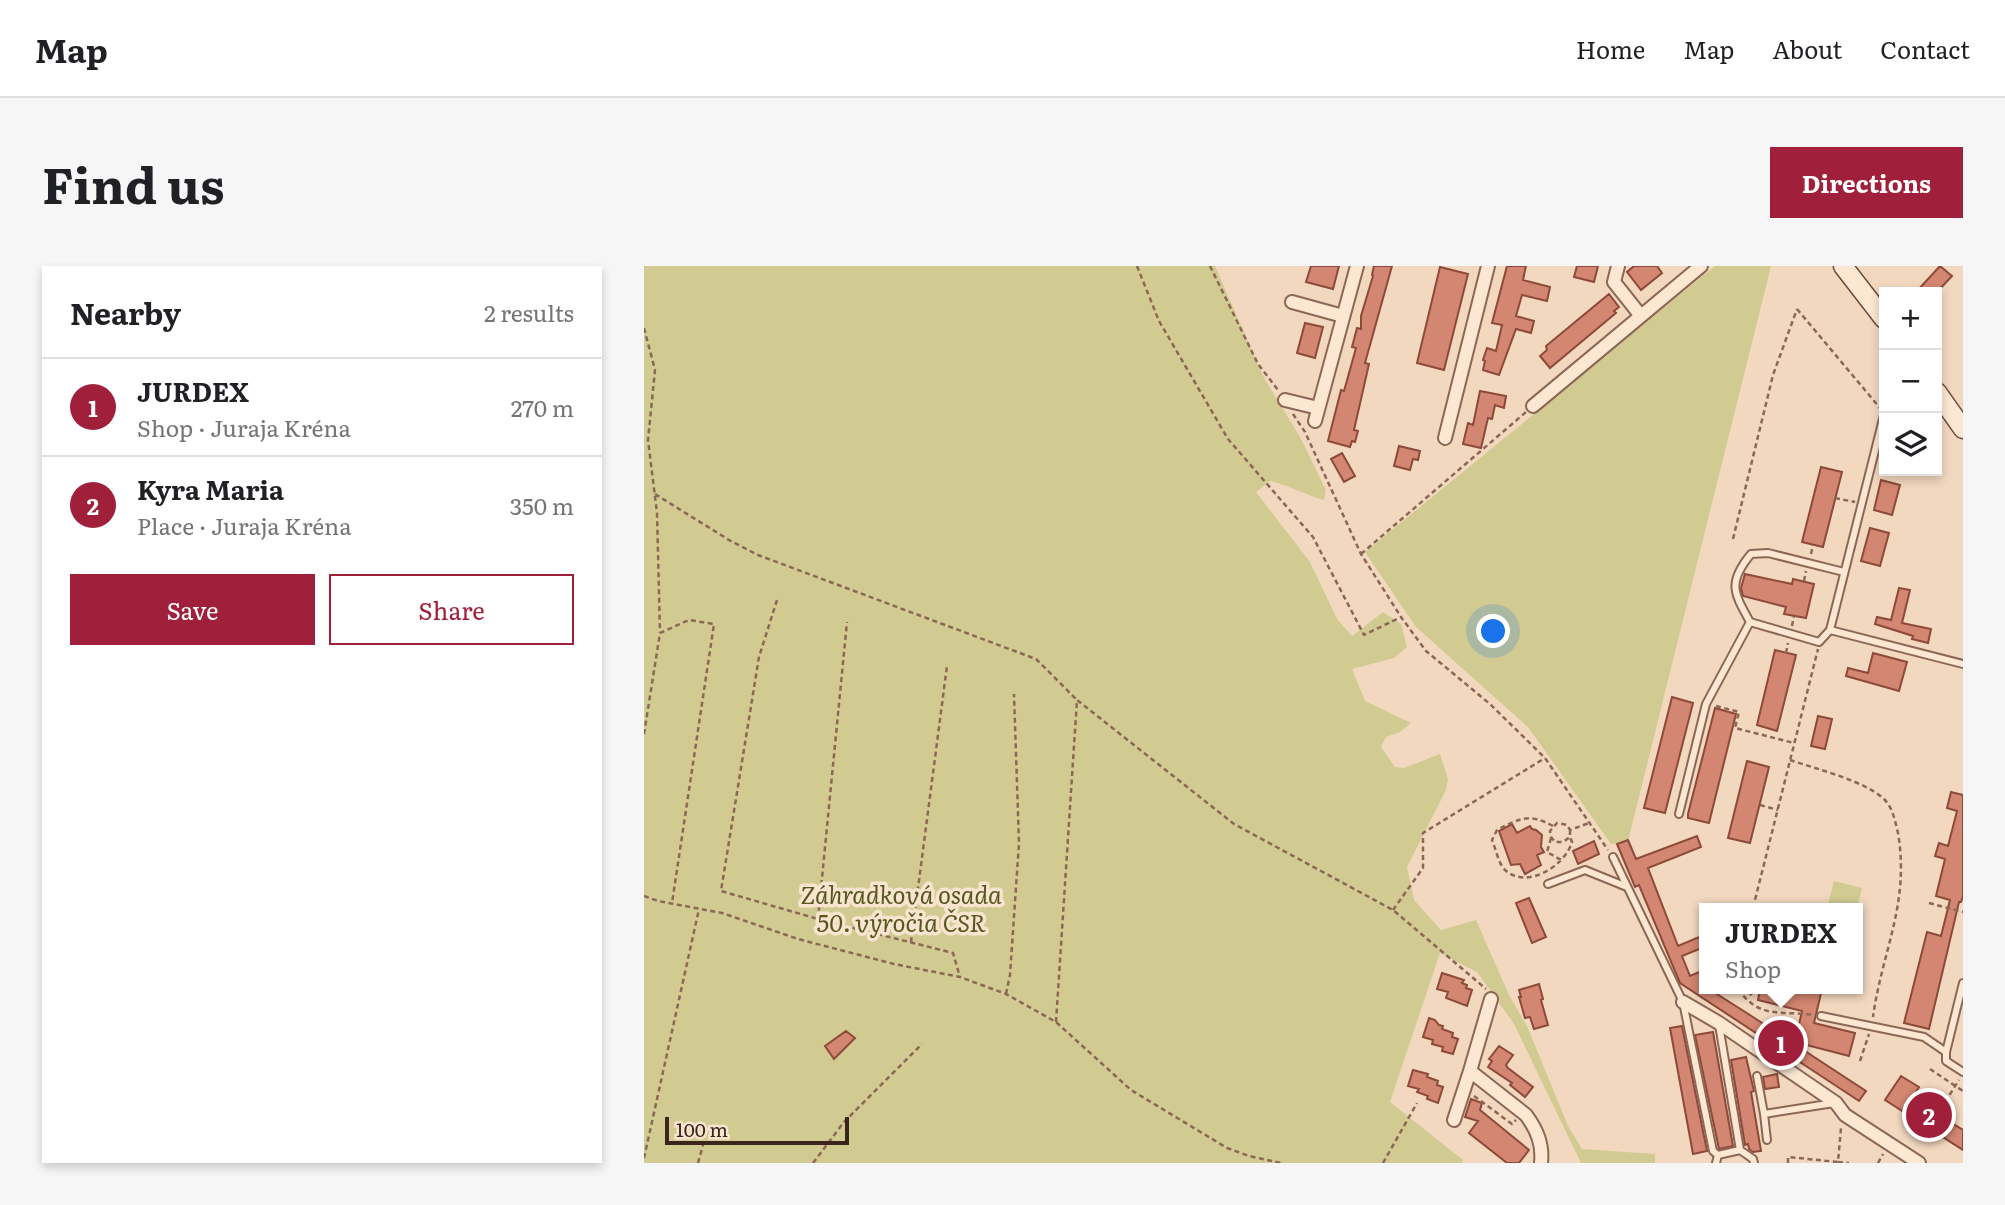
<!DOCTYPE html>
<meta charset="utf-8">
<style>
body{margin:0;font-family:Literata,serif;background:#f6f6f6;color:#202124}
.controls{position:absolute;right:21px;top:21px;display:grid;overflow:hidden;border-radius:0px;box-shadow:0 4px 10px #0003}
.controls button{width:63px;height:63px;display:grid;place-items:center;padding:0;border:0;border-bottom:2px solid #e0e0e0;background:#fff;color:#202124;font:35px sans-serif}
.scale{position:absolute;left:21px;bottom:18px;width:184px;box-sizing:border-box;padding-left:7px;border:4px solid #3a241c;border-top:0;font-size:19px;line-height:24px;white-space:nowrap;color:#3a241c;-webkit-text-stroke:5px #f8e4cf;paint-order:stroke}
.you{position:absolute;left:850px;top:366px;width:24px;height:24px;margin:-18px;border:5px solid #fff;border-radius:50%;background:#1a73e8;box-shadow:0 0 0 10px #1a73e833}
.badge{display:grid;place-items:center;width:46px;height:46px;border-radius:50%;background:#a0203b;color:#fff;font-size:23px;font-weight:700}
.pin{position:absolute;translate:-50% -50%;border:4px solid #fff;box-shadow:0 2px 7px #0006}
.popup{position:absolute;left:1055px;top:637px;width:164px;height:91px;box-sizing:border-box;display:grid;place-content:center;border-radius:0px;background:#fff;filter:drop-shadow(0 2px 5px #0005);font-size:23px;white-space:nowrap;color:#757577}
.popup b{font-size:26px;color:#202124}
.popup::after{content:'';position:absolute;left:50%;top:100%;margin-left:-14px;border:14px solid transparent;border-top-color:#fff}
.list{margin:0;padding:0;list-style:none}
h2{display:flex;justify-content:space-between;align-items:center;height:91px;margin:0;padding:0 28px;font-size:30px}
h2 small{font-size:23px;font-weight:400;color:#757577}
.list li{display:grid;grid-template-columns:46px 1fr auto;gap:21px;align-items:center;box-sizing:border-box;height:98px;padding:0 28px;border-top:2px solid #e0e0e0}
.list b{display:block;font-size:26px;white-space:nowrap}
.list p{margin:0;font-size:23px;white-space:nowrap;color:#757577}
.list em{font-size:23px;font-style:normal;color:#757577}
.actions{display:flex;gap:14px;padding:21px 28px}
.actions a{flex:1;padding:16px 0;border:2px solid #a0203b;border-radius:0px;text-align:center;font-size:24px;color:#a0203b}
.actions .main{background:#a0203b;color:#fff}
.icon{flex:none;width:38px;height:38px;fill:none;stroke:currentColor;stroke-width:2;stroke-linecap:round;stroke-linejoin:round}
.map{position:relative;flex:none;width:1319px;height:897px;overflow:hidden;border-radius:0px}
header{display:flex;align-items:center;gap:42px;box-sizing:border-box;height:98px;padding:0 35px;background:#fff;border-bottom:2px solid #e0e0e0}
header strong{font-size:33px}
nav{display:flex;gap:38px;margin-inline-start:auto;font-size:24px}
.intro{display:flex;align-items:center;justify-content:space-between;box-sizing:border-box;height:168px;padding:0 42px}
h1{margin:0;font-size:49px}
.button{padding:18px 32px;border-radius:0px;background:#a0203b;color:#fff;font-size:24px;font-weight:700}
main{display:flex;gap:42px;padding:0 42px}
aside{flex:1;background:#fff;border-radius:0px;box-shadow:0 4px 10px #0003}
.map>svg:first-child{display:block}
</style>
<header>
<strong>Map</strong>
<nav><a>Home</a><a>Map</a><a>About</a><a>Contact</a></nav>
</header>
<div class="intro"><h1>Find us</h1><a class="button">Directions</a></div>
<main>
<aside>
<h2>Nearby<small>2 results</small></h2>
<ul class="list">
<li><span class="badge">1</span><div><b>JURDEX</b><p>Shop · Juraja Kréna</p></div><em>270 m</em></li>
<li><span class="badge">2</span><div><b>Kyra Maria</b><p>Place · Juraja Kréna</p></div><em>350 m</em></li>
</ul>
<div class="actions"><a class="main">Save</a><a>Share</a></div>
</aside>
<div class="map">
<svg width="1319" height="897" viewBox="0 0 1319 897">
<rect width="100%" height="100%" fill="#f2d8bf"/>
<path fill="#d1cb92" d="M0,0H571L619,110L656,171L682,224L680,234C661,229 645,219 626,215L612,226L666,296L693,353L708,370L739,346L757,358L763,381L750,392L708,403L721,435L767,457L756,466L742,471L737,481L751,501L760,502L796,488L804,513L802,524L763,601L770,634L797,664L832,654L865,729L883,760L924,860L938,883L1011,888V897H937L870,758L833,706L796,687L746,836L819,894L818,897H0Z
M1071,0H1127L984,575L967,578L884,461L772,361L721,286Z
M1190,615L1218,622L1213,642H1183Z"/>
<path fill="#d38671" stroke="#8d4939" stroke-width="2" d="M667,0H695L689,23L662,16Z
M730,0H748L721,97L725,98L710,164L714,165L711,176L708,175L706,181L684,175L697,124L700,125L712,82L708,81L713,62L717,63V50L729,10L728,9Z
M863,0H882L879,14L906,21L903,35L878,29L872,50L890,55L887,67L872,63L855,109L839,104L841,95L839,94L843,82L852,85L858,59L848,57Z
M933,0H954L950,16L930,11Z
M990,0H1013L1018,7L997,24L983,6Z
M1296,0L1308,10L1293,26H1272Z
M796,1L824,8L800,104L773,97Z
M965,28L975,41L970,45L972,47L906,102L896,90L903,84L902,80Z
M661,57L679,61L671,92L653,87Z
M836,125L862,130L860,142L851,139L848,153L844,152L837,182L819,178L824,157L829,159Z
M755,180L776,185L774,194L769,193L766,204L750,200Z
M698,187L711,210L700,216L687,193Z
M1177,201L1198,206L1179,281L1158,276Z
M1237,214L1256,219L1248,249L1230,244Z
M1226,262L1245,267L1236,300L1217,295Z
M1101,308L1148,318L1149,313L1170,318L1162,352L1140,348L1142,341L1099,330L1097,322Z
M1255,322L1266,324L1258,357L1287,363L1284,377L1268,373L1269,370L1231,358L1233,351L1247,354Z
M1131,384L1152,389L1133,465L1113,459Z
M1229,387L1263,396L1255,425L1202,410L1204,402L1224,407Z
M1028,431L1049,437L1021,547L1000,542Z
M1071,442L1092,448L1065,557L1044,552V548Z
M1174,450L1188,453L1181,483L1167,480Z
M1103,495L1125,501L1106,577L1084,572Z
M1307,526L1319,529V630L1317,636H1315L1285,763L1260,757L1283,666L1297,670L1306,634L1292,630L1301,593L1291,590L1295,577L1304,580L1313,545L1303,542Z
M868,558L873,567L886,560L888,563L892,564L898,569L897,581L900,586L893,589L897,599L881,608L876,598L867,599L855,565Z
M1053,570L1057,581L1004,602L1034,680L1060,669V681L1038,690L1046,710L1060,704V723H1065L1109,751L1222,825L1215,835L1036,717L995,619L991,621L973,578L984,574L992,593Z
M950,575L955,588L934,598L929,585Z
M885,632L902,671L888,677L872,637Z
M798,707L820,714L818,717L823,719L822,722L828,724L823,740L802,732L804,726L793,723Z
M895,718L899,733L897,734L904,759L890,763L886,751L881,752L875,731H877L875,724Z
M1116,723H1178L1170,757L1211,767L1205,790L1151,776L1158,745L1114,734Z
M785,752L791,754L795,759L799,760L798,763L809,767L808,771L814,773L809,788L798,785L799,781L788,778L789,774L779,771Z
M1038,760L1063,885L1049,888L1026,762Z
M202,765L211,772L190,793L181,780Z
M1069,766L1089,880L1075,883L1051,769Z
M855,780L869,789L862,799L864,802L889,821L881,831L866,819L868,817L844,801L848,795L845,793Z
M1102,791L1110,825L1107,826L1117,885L1109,886L1105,883L1104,878L1101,879L1087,794Z
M769,804L784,808L783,811L794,815L793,819L799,821L794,837L783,833L784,830L773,826L775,823L764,820Z
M1133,808L1135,821L1121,823L1119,811Z
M1257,810L1275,821L1269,831L1285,841L1291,832L1310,844L1303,854L1319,864V884L1241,834Z
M827,833L838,837L836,844L885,884L875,897H863L825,867L834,855L821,851Z"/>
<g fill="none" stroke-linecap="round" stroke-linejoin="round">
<defs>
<path id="lane" d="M1240,149L1186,364L1319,398
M1106,356C1090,327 1083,317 1107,288L1124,287L1200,306
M1035,548L1062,438L1106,356L1175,376L1186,364
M969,591L1039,736L1069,885L1074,889
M904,618L941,604L983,621
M1319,717L1302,786V795L1319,806
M1177,750L1280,771L1302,786
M1113,810L1120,848L1190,837
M1120,848L1123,874
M1096,884L1109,893L1110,897
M1072,897L1074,889L1096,884L1075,759"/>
<path id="street" d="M974,0L970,16L997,50
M648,36L699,50
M641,134L674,142
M889,140L1057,0
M671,155L713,0
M801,172L844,0
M847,733L826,805L882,849C893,864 899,878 897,897
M1039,736L1075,757L1192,837L1201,849L1275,897
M810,854L826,805"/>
<path id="secondary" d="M1199,0L1240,53
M1293,126L1319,163"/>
</defs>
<use href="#lane" stroke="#8c6756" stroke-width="10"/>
<use href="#street" stroke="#8c6756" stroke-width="16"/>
<use href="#secondary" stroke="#6e4939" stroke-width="21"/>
<path stroke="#8c6756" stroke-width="2.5" stroke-dasharray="5 3.5" stroke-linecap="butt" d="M493,0L515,55L584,173L669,271L720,369L757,351L782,385L846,438L901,492L964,584
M566,0L614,98L634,124
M1153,43L1236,142
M0,62L11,104L4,174L13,247L16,367
M1293,107L1297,113
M649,148L661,166L717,288L757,351
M11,228L85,274L114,289L392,393L433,434
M1191,232L1211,236
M1089,273L1129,109L1153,43
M717,288L882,146
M1167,288L1169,279
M1160,315L1162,305
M133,334L115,391L77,625L174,653L309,687L316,711
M1148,360L1150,350
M1142,387L1144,377
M1072,440L1095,446L1091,462L1150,477
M0,468L16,367L45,354L70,358L28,637
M1146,494C1172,503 1219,514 1240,533C1249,542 1251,555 1254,567C1266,638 1238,685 1229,751
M1116,539L1134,544
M909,560C885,547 876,552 853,564L848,574C852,583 854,597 861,604C883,624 921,600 928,576L926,571
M926,564V571L919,576H911L907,571L906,565L913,557L923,559L926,564L945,557
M907,572L903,586L917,594
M0,630L14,635L78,647L154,673L250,698L316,711L362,728L412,756L487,824L583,882L605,890L637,897
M1285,637L1319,646
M1109,642L1174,383
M749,644L779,602V567L901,492
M174,653L203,356
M267,676L303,400
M1060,684L1057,685L1060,690
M1094,723C1116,754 1137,744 1169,749
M1098,723L1108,729
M362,728L366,709L375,577L370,428
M412,756L433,434L590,558L749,644L842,723
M1216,795L1225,768
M1286,803L1319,825
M830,830L868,858L872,854
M1301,836L1315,814
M0,892L55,643
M1194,896L1205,897
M54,897L59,879
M169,897L200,856L278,778
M739,897L773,837
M1144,897V891L1194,896L1197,862
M1234,897L1239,888"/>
<use href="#lane" stroke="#fce7d3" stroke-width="6"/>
<use href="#street" stroke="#fce7d3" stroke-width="12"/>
<use href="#secondary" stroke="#fce7d3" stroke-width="18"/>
</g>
<g text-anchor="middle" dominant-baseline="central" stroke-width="7" stroke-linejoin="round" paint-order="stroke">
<g font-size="24" font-style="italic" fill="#565820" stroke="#f8e4cf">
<text x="257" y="627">Záhradková osada<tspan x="257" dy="28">50. výročia ČSR</tspan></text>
</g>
</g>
</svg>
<div class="controls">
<button>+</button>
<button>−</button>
<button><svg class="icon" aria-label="layers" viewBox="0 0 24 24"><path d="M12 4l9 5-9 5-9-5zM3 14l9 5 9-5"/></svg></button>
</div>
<div class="scale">100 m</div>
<div class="you"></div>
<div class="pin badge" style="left:1137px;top:777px">1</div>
<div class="popup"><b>JURDEX</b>Shop</div>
<div class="pin badge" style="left:1285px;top:849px">2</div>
</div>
</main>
